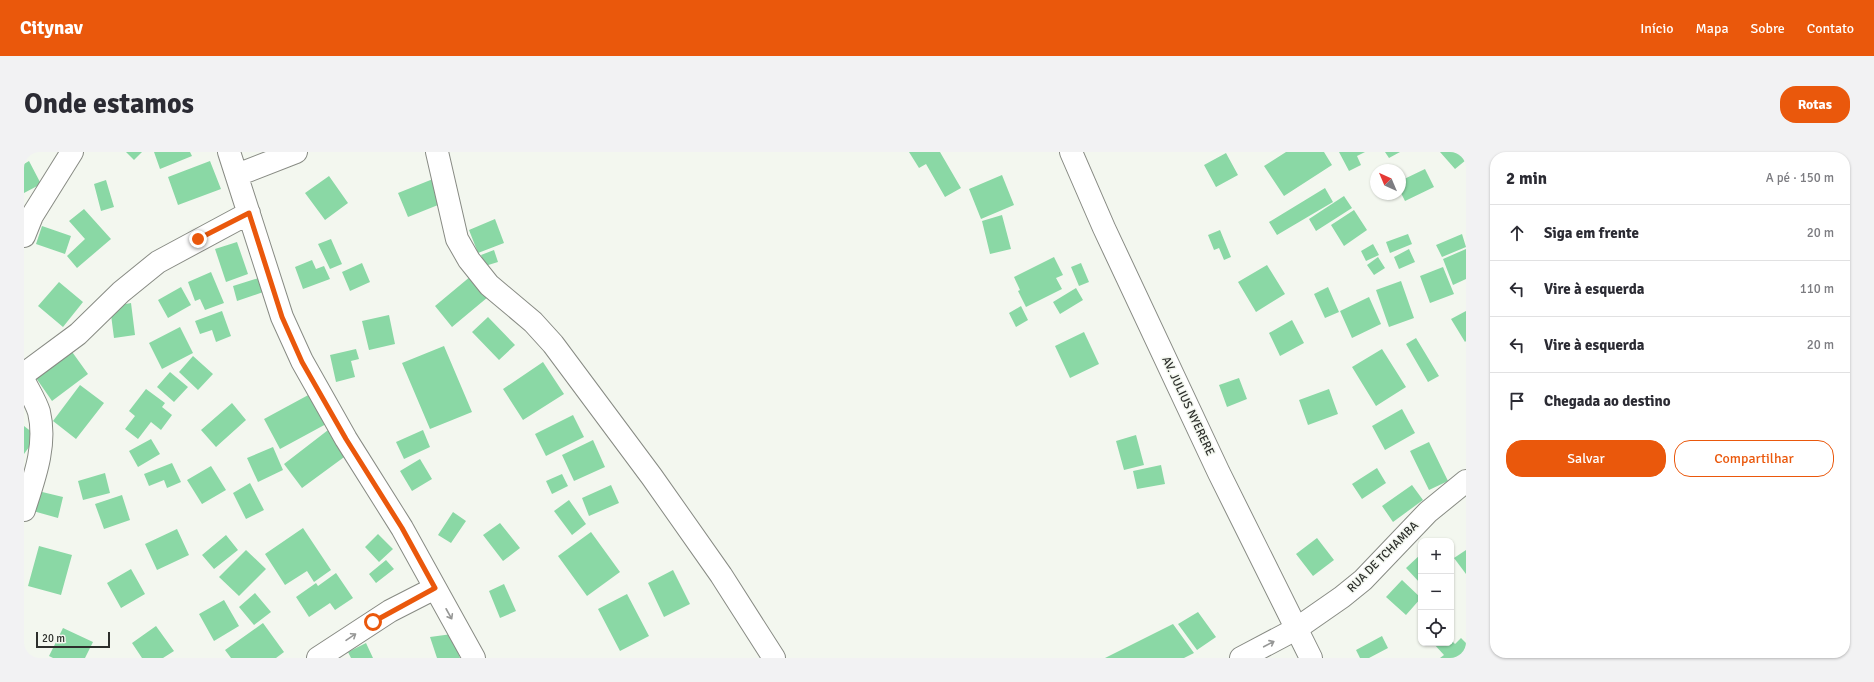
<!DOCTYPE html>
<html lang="pt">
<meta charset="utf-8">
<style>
body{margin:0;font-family:Signika,sans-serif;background:#f2f2f3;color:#2b2b33}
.controls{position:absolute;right:12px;bottom:12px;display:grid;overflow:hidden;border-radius:8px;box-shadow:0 1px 3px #0004}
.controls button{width:36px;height:36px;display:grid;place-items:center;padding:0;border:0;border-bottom:1px solid #e1e1e2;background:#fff;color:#2b2b33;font:20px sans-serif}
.compass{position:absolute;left:1346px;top:12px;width:36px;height:36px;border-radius:50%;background:#fff;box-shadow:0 1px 3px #0004;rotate:316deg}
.scale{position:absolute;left:12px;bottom:10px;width:74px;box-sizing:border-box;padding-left:4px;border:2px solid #2d2f2c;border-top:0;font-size:11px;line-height:14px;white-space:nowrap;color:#2d2f2c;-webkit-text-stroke:3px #f3f7ef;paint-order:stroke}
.stop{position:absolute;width:12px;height:12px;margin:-9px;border:3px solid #ea580c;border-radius:50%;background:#fff}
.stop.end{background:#ea580c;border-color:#fff;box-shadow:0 1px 4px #0008}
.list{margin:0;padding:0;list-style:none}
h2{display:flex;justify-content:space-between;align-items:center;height:52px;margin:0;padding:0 16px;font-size:17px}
h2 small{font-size:13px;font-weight:400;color:#7c7c81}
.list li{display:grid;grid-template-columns:26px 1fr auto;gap:12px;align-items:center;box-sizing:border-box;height:56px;padding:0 16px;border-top:1px solid #e1e1e2}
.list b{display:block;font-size:15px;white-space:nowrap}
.list em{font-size:13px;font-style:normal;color:#7c7c81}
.actions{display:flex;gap:8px;padding:12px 16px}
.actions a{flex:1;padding:9px 0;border:1px solid #ea580c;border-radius:16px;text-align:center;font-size:14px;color:#ea580c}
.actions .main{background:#ea580c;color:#fff}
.icon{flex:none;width:22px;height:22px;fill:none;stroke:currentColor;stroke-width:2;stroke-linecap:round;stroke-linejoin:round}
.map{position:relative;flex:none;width:1442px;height:506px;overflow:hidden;border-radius:16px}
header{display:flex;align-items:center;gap:24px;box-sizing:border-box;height:56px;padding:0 20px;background:#ea580c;color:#fff}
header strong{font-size:19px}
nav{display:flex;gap:22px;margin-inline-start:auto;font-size:14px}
.intro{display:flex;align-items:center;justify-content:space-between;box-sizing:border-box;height:96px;padding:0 24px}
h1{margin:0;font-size:28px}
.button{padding:10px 18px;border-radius:16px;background:#ea580c;color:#fff;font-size:14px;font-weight:700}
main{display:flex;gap:24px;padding:0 24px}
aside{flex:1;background:#fff;border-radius:16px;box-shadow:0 1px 3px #0004}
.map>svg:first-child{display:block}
</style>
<header>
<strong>Citynav</strong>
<nav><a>Início</a><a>Mapa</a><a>Sobre</a><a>Contato</a></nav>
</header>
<div class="intro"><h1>Onde estamos</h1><a class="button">Rotas</a></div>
<main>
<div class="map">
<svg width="1442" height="506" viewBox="0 0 1442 506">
<rect width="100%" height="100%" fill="#f3f7ef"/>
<path fill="#8ad8a5" d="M102,0H118L110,8Z
M130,0H166L168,4L136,17Z
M885,0H916L937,36L921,45L902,12L895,16Z
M1262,0H1300L1308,13L1260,44L1240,14Z
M1315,0H1341L1333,4L1337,13L1325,19Z
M1361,0H1376L1365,6Z
M1416,0H1442V8L1431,17Z
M1202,1L1214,23L1192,35L1180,13Z
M5,9L17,32L0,41V12Z
M186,9L197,37L154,53L144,25Z
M1401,17L1410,35L1381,49L1376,39V29Z
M978,23L990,53L957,67L945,37Z
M305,24L324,51L301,68L281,41Z
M409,27L419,51L384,65L374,41Z
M82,28L90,55L77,59L70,32Z
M1301,36L1309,50L1253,83L1245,70Z
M1320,44L1328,56L1292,79L1285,67Z
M60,57L87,87L53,116L43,104L61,87L45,69Z
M1330,58L1343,78L1320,94L1307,73Z
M978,63L987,97L966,102L958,69Z
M471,67L480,91L454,101L445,78Z
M18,74L47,84L41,102L12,92Z
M1196,78L1207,105L1200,108L1195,96L1190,98L1184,83Z
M1384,82L1388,92L1366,101L1362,90Z
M1438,82L1442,95L1418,105L1412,93Z
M307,87L318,112L306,117L294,92Z
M213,90L224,122L202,130L191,97Z
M1349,92L1355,103L1342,109L1337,99Z
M1385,97L1391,110L1375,117L1370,105Z
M1442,97V127L1429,133L1419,107Z
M470,98L474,110L461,114L457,103Z
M1030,105L1039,123L1032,126L1038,137L1002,155L994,139L996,138L990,125Z
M1354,105L1361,116L1350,123L1343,113Z
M288,108L292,117L300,114L306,127L279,137L271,115Z
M338,111L346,130L326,139L318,120Z
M1057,111L1065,130L1055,134L1047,115Z
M1243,113L1261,142L1232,160L1214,130Z
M1419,115L1430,142L1406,151L1396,124Z
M187,120L200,151L181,158L176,147L171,149L164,130Z
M244,123L248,137L213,149L209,134Z
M447,124L464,145L428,175L411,154Z
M1377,129L1390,166L1365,175L1352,138Z
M35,130L59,150L39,175L14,154Z
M157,135L167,153L144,166L134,148Z
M1304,135L1315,160L1301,166L1290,142Z
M1052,136L1059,148L1036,162L1029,150Z
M1345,145L1357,172L1328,186L1316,159Z
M107,151L111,183L90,186L86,155Z
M997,154L1004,168L992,175L985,161Z
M198,159L207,184L192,190L188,178L176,182L171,169Z
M1442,159V189L1441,190L1427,167Z
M365,163L371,192L345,198L338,169Z
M464,165L491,193L475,208L448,180Z
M1268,168L1280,191L1256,204L1245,181Z
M156,175L169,201L138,217L125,191Z
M1060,180L1075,212L1046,226L1031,194Z
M1392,186L1415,224L1404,230L1382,192Z
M420,194L448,260L406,277L378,211Z
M46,197L64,222L28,249L10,223Z
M332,197L335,207L327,209L331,225L312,230L306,203Z
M1358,197L1382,235L1352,254L1328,215Z
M169,204L189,222L174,238L155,220Z
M519,210L540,242L499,268L479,237Z
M146,220L164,235L150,250L133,235Z
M1215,226L1223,247L1203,255L1195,233Z
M56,233L80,251L52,287L29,269Z
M122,237L141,251L138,255L148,263L137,278L127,270L114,287L101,277L111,264L105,259Z
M1305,237L1314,262L1284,273L1275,248Z
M288,241L304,271L256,297L240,267Z
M208,251L222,268L192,295L177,278Z
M1378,257L1391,281L1361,298L1348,274Z
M549,263L560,285L522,304L511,282Z
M0,274L13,284L0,302Z
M308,275L327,300L278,336L260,312Z
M399,278L406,295L380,307L372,290Z
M1112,283L1120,313L1100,318L1092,289Z
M127,287L136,302L114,315L105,299Z
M569,288L581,315L550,329L538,303Z
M1405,290L1424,329L1405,338L1386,299Z
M249,295L259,318L234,330L223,306Z
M396,307L408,327L388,339L376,319Z
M148,311L157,330L143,336L140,328L125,334L120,322Z
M1137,313L1141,332L1113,337L1109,319Z
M187,314L202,338L178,352L163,328Z
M1353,316L1362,331L1338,347L1328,332Z
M81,321L86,341L59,348L54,329Z
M538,322L544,334L528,342L522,329Z
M226,331L240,358L222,367L209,341Z
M587,333L595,351L565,364L558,346Z
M1388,333L1399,348L1369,370L1358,354Z
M14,339L39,345L34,366L9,359Z
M98,343L106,368L80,377L71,352Z
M545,348L562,372L548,383L530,359Z
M429,360L442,369L427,391L414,383Z
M476,371L496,396L479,409L459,383Z
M279,376L307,418L290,430L283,419L261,433L241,402Z
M153,377L165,403L133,418L121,392Z
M567,380L596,420L563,444L534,404Z
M354,382L369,397L355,410L341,395Z
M202,383L214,398L190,417L178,403Z
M1293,386L1310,408L1289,424L1272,402Z
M15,394L48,403L37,443L4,434Z
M222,398L242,417L215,444L195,425Z
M1442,398V422L1430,406Z
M1397,402V432L1382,416Z
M362,408L370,417L352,431L345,422Z
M107,417L121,442L97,456L83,431Z
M649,418L666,452L640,465L624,431Z
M312,421L329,446L311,458L306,451L285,465L272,445L292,431L294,434Z
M1378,428L1397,446L1382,463L1362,445Z
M480,432L492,459L476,466L465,439Z
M231,441L247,460L230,473L215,455Z
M603,442L625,484L596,499L574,457Z
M200,448L215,474L190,489L175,462Z
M1174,460L1192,485L1173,498L1154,472Z
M239,471L260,500L252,506H207L201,498Z
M1149,472L1170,501L1160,506H1081Z
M132,474L150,499L139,506H118L108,491Z
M39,476L69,490L61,506H29L25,504Z
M428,482L436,506H413L406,485Z
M1358,484L1364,496L1345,506H1336L1332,498Z
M1437,486L1442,491V506H1416L1420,503L1409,491H1427V488L1431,492Z
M342,491L349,506H327L324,500Z"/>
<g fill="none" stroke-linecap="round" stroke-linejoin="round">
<defs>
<path id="street" d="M205,0L258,165L278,209L322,287L378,376L450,506
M413,0L433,87L445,108L465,133L509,170L529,192L628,325L697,423L750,506
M213,23L272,0
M0,84L8,64L48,0
M0,222L54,182L97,140L134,110L225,61
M0,229C5,239 12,250 15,260C23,293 10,327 0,358
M294,506L366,459L411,436
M1217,506L1272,477L1318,445L1339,428L1404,360L1442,329"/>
<path id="secondary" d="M1047,0L1080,76L1195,321L1287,506"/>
</defs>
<use href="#street" stroke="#888b84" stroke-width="24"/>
<use href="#secondary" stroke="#888b84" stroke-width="24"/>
<use href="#street" stroke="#fff" stroke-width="22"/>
<use href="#secondary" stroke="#fff" stroke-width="22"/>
</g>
<defs><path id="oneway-shaft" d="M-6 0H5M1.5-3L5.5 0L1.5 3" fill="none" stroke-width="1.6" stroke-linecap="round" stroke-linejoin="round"/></defs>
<g stroke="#969796">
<use href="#oneway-shaft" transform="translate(425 462) rotate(61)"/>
<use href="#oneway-shaft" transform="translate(327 485) rotate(-34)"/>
<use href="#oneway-shaft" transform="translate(1245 492) rotate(-28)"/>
</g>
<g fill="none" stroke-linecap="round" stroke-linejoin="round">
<path stroke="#ea580c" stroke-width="5" d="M174,87L225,61L258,165L278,210L322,287L378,376L411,436L349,470"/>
</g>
<g text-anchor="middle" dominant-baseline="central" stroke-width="3" stroke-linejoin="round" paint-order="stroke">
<g font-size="12" fill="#2d2f2c" stroke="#f3f7ef">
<text transform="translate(1164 254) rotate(65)">AV. JULIUS NYERERE</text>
<text transform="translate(1359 405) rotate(-45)">RUA DE TCHAMBA</text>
</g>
</g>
</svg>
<div class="controls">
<button>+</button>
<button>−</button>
<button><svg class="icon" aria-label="locate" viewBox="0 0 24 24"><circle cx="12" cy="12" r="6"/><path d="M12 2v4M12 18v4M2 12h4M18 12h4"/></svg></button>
</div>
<svg class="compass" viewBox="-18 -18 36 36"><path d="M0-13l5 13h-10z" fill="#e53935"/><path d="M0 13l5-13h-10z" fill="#7c7c81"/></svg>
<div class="scale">20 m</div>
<div class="stop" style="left:349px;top:470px"></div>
<div class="stop end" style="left:174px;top:87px"></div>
</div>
<aside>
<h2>2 min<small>A pé · 150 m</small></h2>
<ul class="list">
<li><svg class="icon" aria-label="ahead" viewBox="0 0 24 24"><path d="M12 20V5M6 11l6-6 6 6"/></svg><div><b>Siga em frente</b></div><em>20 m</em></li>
<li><svg class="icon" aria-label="left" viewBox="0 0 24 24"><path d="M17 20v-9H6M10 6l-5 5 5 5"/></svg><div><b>Vire à esquerda</b></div><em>110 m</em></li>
<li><svg class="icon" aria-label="left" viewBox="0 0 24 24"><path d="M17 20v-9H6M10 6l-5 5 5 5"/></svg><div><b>Vire à esquerda</b></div><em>20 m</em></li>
<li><svg class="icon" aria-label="arrive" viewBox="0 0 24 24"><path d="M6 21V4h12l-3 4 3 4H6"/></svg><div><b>Chegada ao destino</b></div></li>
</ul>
<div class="actions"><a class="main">Salvar</a><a>Compartilhar</a></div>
</aside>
</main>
